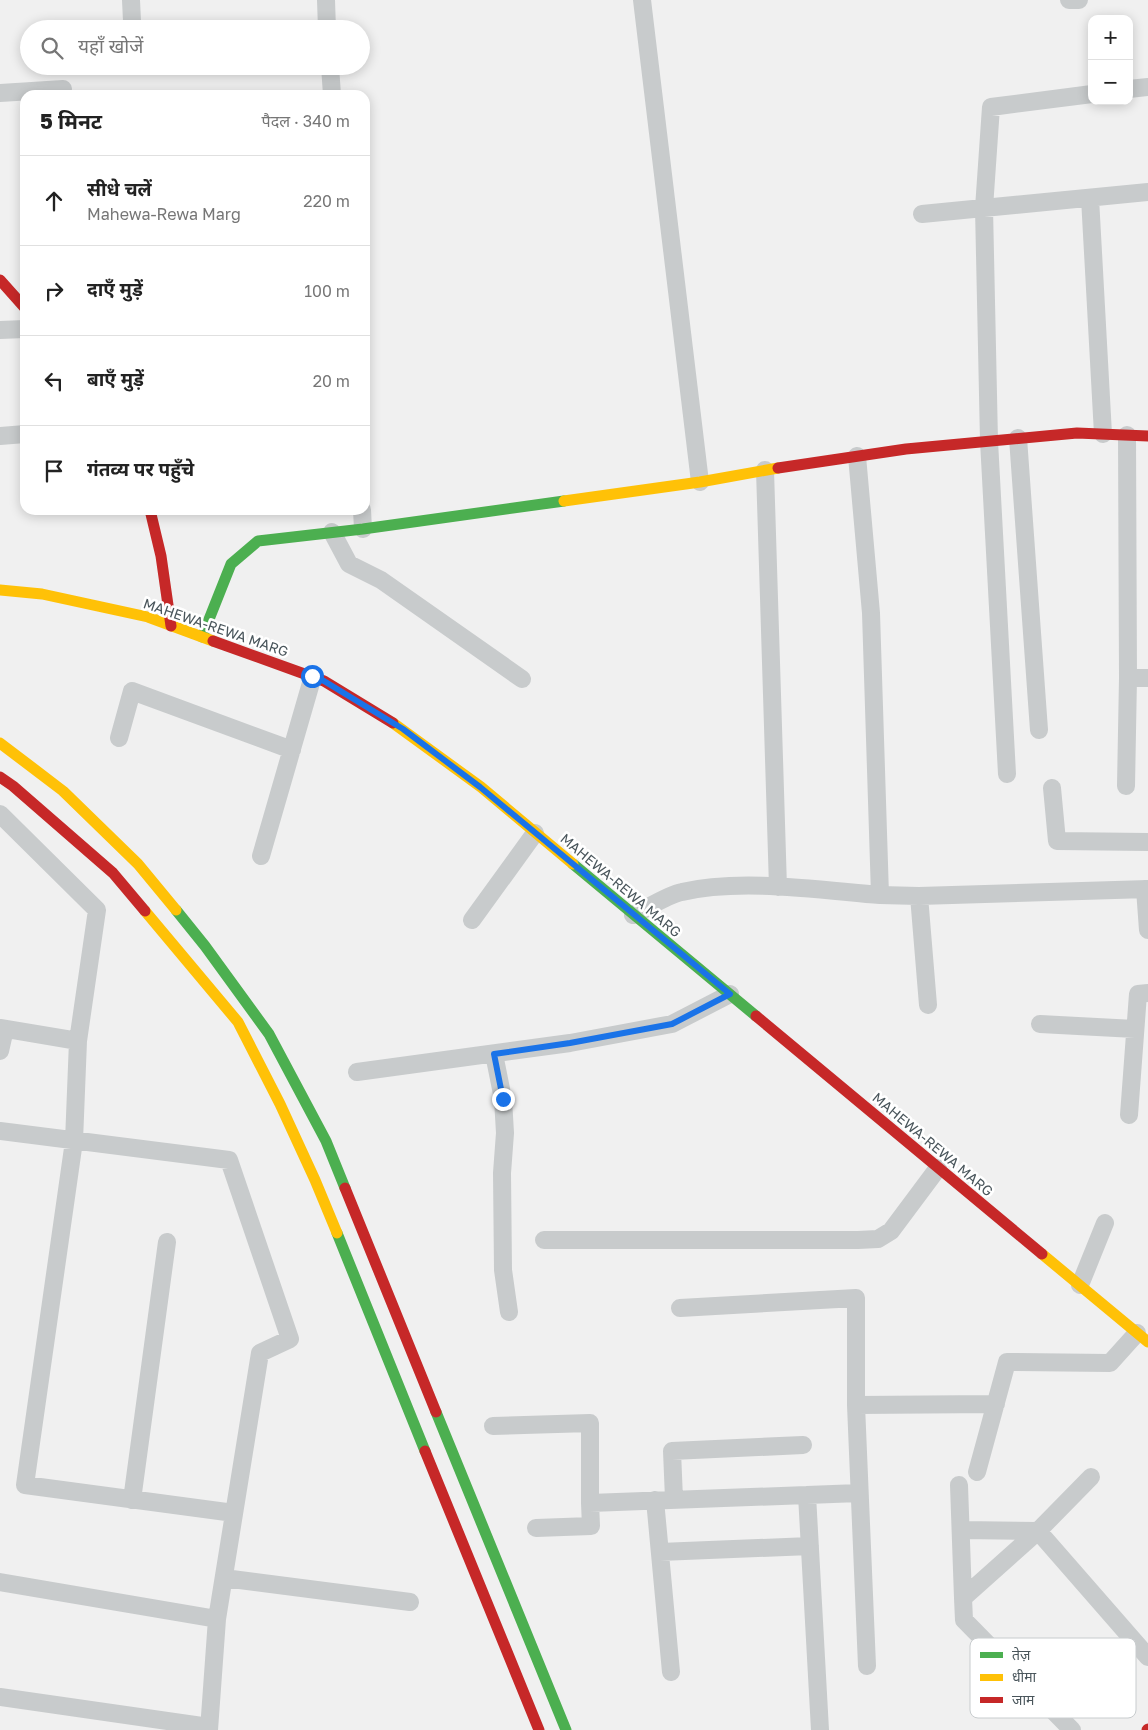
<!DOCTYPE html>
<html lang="hi">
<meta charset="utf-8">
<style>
body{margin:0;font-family:"Golos Text","Noto Sans Devanagari",sans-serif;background:#f6f6f6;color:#222}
.controls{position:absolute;right:15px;top:15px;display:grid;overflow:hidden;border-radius:10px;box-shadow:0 2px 12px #0003}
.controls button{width:45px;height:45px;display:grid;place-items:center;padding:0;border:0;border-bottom:1px solid #e0e0e0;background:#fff;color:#222;font:25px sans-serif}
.stop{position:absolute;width:15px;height:15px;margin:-11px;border:4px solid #1a73e8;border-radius:50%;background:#fff}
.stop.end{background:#1a73e8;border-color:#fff;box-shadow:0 1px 5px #0008}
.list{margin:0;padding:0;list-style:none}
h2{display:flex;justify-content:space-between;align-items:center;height:65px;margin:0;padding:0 20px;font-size:21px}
h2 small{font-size:16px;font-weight:400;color:#767676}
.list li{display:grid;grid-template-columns:32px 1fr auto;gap:15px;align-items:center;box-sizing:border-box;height:90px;padding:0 20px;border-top:1px solid #e0e0e0}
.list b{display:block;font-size:19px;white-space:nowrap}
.list p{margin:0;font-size:16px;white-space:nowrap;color:#767676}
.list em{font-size:16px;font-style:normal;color:#767676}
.icon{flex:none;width:28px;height:28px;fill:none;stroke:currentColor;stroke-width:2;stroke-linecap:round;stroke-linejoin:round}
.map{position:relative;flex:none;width:1148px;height:1730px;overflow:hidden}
.search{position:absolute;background:#fff;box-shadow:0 2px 12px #0003;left:20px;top:20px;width:350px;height:55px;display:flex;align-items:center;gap:12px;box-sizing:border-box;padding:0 18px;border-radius:28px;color:#767676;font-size:19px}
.panel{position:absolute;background:#fff;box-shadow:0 2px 12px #0003;left:20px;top:90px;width:350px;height:425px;border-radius:15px}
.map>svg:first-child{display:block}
</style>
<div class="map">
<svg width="1148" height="1730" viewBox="0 0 1148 1730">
<rect width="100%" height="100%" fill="#f0f0f0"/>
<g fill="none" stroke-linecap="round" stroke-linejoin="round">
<path stroke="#c8cbcc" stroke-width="18" d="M131,0L132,21
M326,0L327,29
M642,0L700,482
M1069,0H1079
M330,66L332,95
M1129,89L1148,87
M0,93L63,89
M1090,198L1103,434
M922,214L1148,192
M0,330L25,329
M0,436L25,434
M1018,438L1039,730
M857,456L871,613L880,895L919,896L1148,889
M765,470L778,887
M362,510L363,529
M332,532L349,564L381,580L522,679
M1128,678H1148
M119,738L132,691L292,750
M1007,774L989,441L984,208L991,107L1092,94
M1126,786L1128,678L1127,435
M1052,788L1057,841L1148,842
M0,814L97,910L78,1041L74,1141L25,1485L234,1513
M261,856L313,676
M1145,889L1148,930
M919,896L928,1005
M633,915C648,908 667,895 682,892C740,878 820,890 880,895
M472,920L535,833
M1040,1024L1135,1029
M0,1028L78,1041
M0,1051L5,1029
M494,1054L503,1099L505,1133L502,1173L503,1270L509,1312
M357,1072L570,1043L672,1024L730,994
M1129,1115L1138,994L1148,993
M0,1131L229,1160L290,1339L260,1353L217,1619L209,1730
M544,1240H858L878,1239L891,1231L938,1168
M1080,1285L1105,1223
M680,1308L856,1298V1405L867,1666
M856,1405L996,1404
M493,1426L590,1423V1503
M977,1472L1007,1362L1110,1363L1137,1333
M959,1485L963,1598L1038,1531L1091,1477
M807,1495L859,1493
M674,1499L672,1451L803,1445
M132,1500L167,1242
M655,1500L671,1672
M536,1528L591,1526L590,1503L807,1495L820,1730
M961,1530L1038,1531L1148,1657
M660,1552L810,1546
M224,1578L410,1602
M0,1582L217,1619
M963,1598L964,1620L1072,1730
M0,1697L209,1727"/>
<path stroke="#4caf50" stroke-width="11" d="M202,637L231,564L258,541L363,529L564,501
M573,864L756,1016
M176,910L205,946L269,1034L326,1141L345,1188
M337,1233L425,1451
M436,1412L566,1730"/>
<path stroke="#ffc107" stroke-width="11" d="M564,501L700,482L778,468
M0,590L42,594L148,617L213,641
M393,723L481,787L573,864
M0,743L63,791L138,864L176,910
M145,911L238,1022L280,1104L315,1180L337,1233
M1042,1254L1148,1342"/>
<path stroke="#c62828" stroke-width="11" d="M0,280L25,308
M778,468L906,449L1077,433L1148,436
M150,510L161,556L171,626
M213,641L324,681L393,723
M0,777L13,786L113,873L145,911
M756,1016L1042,1254
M345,1188L436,1412
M425,1451L539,1730
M1147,1730L1148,1729"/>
</g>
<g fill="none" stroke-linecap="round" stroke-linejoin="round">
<path stroke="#1a73e8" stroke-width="6" d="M312,676L324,681L403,729L480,787L730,994L672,1024L570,1043L494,1054L503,1099"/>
</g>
<g text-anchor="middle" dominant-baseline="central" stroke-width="5" stroke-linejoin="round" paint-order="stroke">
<g font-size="14" fill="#49555b" stroke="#fff">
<text transform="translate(216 627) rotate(19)">MAHEWA-REWA MARG</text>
<text transform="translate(621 885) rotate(40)">MAHEWA-REWA MARG</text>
<text transform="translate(933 1144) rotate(40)">MAHEWA-REWA MARG</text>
</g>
</g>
<rect x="970" y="1638" width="166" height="80" rx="8" fill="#fff" stroke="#c8ccce" stroke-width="1"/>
<rect x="980" y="1652" width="23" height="6" fill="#4caf50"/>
<rect x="980" y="1674" width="23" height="7" fill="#ffc107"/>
<rect x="980" y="1697" width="23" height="6" fill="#c62828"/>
<g font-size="14" fill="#49555b">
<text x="1012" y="1660">तेज़</text>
<text x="1012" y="1682">धीमा</text>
<text x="1012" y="1705">जाम</text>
</g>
</svg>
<div class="controls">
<button>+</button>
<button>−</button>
</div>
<div class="stop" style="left:312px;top:676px"></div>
<div class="stop end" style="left:503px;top:1099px"></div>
<div class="search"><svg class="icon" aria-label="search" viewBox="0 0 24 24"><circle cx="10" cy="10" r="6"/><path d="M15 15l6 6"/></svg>यहाँ खोजें</div>
<section class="panel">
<h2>5 मिनट<small>पैदल · 340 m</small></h2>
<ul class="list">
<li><svg class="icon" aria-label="ahead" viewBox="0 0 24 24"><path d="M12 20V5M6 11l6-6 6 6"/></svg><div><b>सीधे चलें</b><p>Mahewa-Rewa Marg</p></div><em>220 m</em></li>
<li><svg class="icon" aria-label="right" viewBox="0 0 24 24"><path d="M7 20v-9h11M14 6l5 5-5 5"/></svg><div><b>दाएँ मुड़ें</b></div><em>100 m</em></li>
<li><svg class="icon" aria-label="left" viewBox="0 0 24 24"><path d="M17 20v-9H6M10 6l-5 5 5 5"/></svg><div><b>बाएँ मुड़ें</b></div><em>20 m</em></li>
<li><svg class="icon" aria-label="arrive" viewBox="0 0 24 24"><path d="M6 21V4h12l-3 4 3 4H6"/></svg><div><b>गंतव्य पर पहुँचे</b></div></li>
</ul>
</section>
</div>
